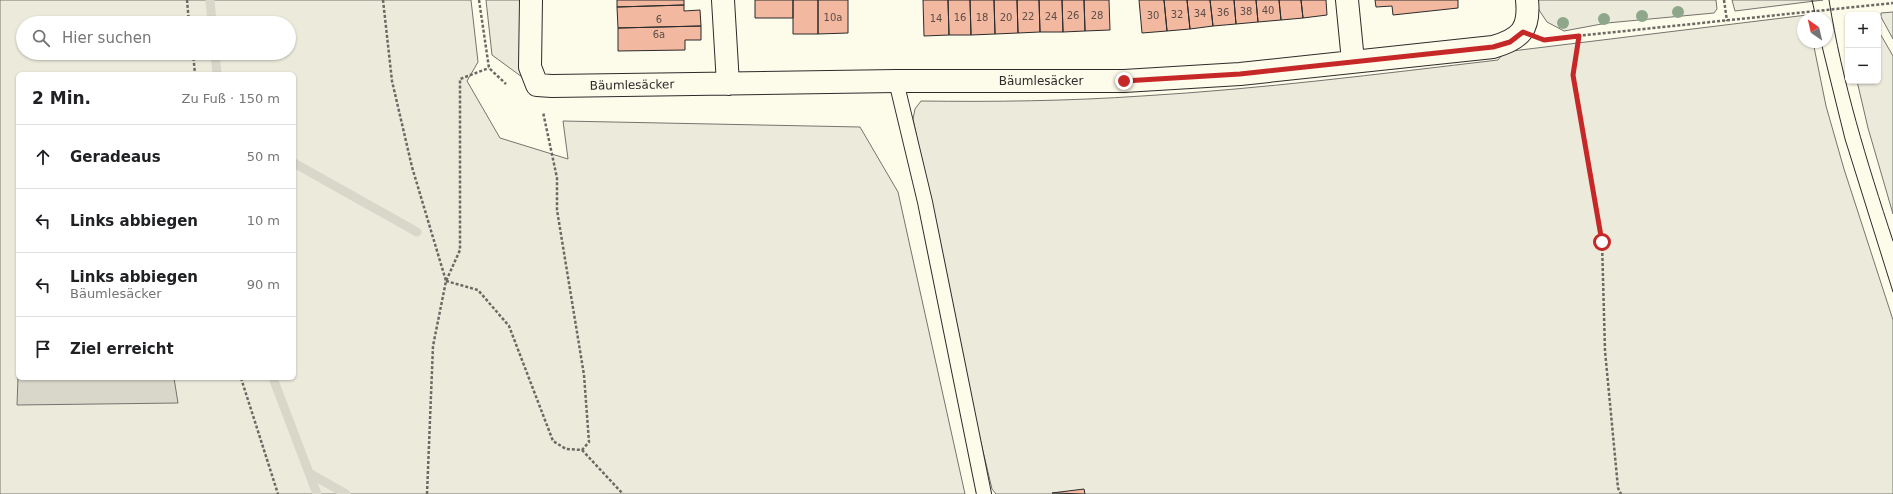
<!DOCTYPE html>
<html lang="de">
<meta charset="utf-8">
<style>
body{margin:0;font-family:"DejaVu Sans",sans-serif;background:#f2f2f2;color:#202124}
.controls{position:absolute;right:12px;top:12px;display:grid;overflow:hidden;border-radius:6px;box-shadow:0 1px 3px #0004}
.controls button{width:36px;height:36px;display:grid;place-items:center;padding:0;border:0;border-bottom:1px solid #e0e0e0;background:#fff;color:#202124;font:20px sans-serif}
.compass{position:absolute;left:1797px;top:12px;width:36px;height:36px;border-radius:50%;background:#fff;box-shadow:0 1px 3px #0004;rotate:326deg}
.stop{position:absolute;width:12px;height:12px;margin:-9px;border:3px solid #c62828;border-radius:50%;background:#fff}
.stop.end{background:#c62828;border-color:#fff;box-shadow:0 1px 4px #0008}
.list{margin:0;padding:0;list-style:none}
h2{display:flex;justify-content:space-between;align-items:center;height:52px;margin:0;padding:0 16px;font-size:17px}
h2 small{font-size:13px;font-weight:400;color:#757577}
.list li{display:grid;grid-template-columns:26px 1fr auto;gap:12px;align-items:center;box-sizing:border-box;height:64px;padding:0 16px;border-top:1px solid #e0e0e0}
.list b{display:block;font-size:15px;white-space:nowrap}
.list p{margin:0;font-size:13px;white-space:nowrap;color:#757577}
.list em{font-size:13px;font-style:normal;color:#757577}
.icon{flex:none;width:22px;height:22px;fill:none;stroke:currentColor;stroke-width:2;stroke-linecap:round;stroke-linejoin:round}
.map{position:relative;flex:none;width:1893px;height:494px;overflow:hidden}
.search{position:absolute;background:#fff;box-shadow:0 1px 3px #0004;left:16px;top:16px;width:280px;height:44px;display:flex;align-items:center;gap:10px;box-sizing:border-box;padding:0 14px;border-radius:22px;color:#757577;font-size:15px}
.panel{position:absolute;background:#fff;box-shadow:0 1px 3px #0004;left:16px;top:72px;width:280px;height:308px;border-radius:6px}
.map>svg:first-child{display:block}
</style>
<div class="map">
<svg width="1893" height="494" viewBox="0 0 1893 494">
<rect width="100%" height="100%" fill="#fdfbea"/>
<path fill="#ecebdb" stroke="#74746e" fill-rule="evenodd" d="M0,0H471L478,62L467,81L500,138L568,159L563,121L860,127L898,192L965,494H0ZM23,23H289V53H23ZM18,74H294V378H18Z
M486,0H522V77L492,55Z
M1536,0H1716L1717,9L1714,13L1607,23L1564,31L1547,22L1537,7Z
M1732,0H1823L1735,11Z
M1893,12V39L1881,17V13Z
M1807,15L1808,18H1803V42H1813L1826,106L1844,169L1893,320V494H996L992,489L973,409L913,119L915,109L921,101C994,102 1069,101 1142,96C1261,89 1379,74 1498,60L1504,52Z
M1878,30L1893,56V214L1868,128L1857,81H1878Z"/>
<path fill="#d8d7c9" stroke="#74746e" d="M18,378H174L178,403L17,405Z"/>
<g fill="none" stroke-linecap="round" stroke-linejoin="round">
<path stroke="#d8d7c9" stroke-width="9" d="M210,0L212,23
M215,53L217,74
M294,163L417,232
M273,378L317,494
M309,473L346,494"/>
</g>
<path fill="#f2b8a0" stroke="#2b2b2b" d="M617,0H684V5L617,7Z
M755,0H793V18H755Z
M793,0H818V34H793Z
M818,0H848V33L818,34Z
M923,0H948L949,35L924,36Z
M948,0H970L971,35H949Z
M970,0H994L995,34L971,35Z
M994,0H1017L1018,33L995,34Z
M1017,0H1039L1040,32L1018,33Z
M1039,0H1062L1063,32H1040Z
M1062,0H1084L1085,31L1063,32Z
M1084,0H1109L1110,30L1085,31Z
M1139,0H1164L1167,31L1142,33Z
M1164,0H1187L1190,29L1167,31Z
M1187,0H1210L1213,26L1190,29Z
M1210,0H1234L1236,24L1213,26Z
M1234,0H1256L1258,22L1236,24Z
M1256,0H1279L1281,20L1258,22Z
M1279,0H1301L1303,18L1281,20Z
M1301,0H1326L1327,15L1303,18Z
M1375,0H1458V8L1393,15L1392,6L1376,7Z
M684,5V11L700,10L701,26L618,28L617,7Z
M701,26V40H685V50L618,51V28Z
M1084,489L1085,494L1052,493Z"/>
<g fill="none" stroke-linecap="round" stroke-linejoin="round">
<defs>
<path id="lane" d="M896,81L925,202L984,494"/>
<path id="street" d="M531,0L530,67L537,85L552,86L896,81H1124L1240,74L1493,47C1521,39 1530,29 1527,0
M723,0L728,84
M1347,0L1353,61"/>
</defs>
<use href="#lane" stroke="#2b2b2b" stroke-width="16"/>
<use href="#street" stroke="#2b2b2b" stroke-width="24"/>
<path stroke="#6a6964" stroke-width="2.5" stroke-dasharray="3 2" stroke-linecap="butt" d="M187,0L189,23
M383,0L392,81L412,167L446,281
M479,0L489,68L506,84
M1724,0L1727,21
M1579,36L1573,75L1602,242L1605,351L1618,488L1621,494
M1548,39L1893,3
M193,53L195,74
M446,281L478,290L509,326L553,441L566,449L582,450L589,442L584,375L557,210V178L543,112
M241,378L278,494
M582,450L623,494
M427,494L433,346L446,281L460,250V79L489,68"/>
<use href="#lane" stroke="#fdfbea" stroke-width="14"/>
<use href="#street" stroke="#fdfbea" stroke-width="22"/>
<path stroke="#2b2b2b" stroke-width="1" d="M1812,0L1816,18
M1829,0C1842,82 1867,162 1893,241
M1821,42L1845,139L1893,292"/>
</g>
<g fill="#8ea78a">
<circle cx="1678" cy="12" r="6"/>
<circle cx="1642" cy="16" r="6"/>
<circle cx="1604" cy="19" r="6"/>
<circle cx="1563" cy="23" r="6"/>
</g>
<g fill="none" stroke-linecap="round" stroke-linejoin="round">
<path stroke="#c62828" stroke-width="5" d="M1124,81L1240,74L1493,47L1510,42L1523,32L1544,40L1579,36L1573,75L1602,242"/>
</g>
<g text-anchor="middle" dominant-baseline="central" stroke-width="3" stroke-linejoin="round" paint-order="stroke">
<g font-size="10" fill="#5d4e48">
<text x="1268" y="10">40</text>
<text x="1246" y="11">38</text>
<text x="1223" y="12">36</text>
<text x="1200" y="13">34</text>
<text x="1177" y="14">32</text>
<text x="1073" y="15">26</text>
<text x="1097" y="15">28</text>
<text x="1153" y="15">30</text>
<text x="1028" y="16">22</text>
<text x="1051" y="16">24</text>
<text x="833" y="17">10a</text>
<text x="960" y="17">16</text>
<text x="982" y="17">18</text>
<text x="1006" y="17">20</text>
<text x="936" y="18">14</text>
<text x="659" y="19">6</text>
<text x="659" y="34">6a</text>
</g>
<g font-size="12" fill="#2b2b2b" stroke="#fdfbea">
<text x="1041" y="81">Bäumlesäcker</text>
<text transform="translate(632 85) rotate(-1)">Bäumlesäcker</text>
</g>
</g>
</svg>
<div class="controls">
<button>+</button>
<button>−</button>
</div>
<svg class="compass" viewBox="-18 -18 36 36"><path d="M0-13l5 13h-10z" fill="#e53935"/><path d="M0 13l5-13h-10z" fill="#757577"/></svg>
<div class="stop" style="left:1602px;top:242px"></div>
<div class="stop end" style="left:1124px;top:81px"></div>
<div class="search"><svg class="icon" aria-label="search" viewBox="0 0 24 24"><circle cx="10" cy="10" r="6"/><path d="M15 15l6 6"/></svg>Hier suchen</div>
<section class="panel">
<h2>2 Min.<small>Zu Fuß · 150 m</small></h2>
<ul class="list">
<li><svg class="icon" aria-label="ahead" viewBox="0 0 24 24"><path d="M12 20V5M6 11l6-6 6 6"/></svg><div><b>Geradeaus</b></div><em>50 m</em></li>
<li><svg class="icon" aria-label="left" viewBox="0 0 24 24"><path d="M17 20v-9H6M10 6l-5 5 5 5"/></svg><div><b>Links abbiegen</b></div><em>10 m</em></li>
<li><svg class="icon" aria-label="left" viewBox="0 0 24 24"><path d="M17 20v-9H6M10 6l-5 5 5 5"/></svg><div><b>Links abbiegen</b><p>Bäumlesäcker</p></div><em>90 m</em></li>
<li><svg class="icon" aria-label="arrive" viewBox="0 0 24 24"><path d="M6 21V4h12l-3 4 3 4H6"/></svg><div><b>Ziel erreicht</b></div></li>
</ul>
</section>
</div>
